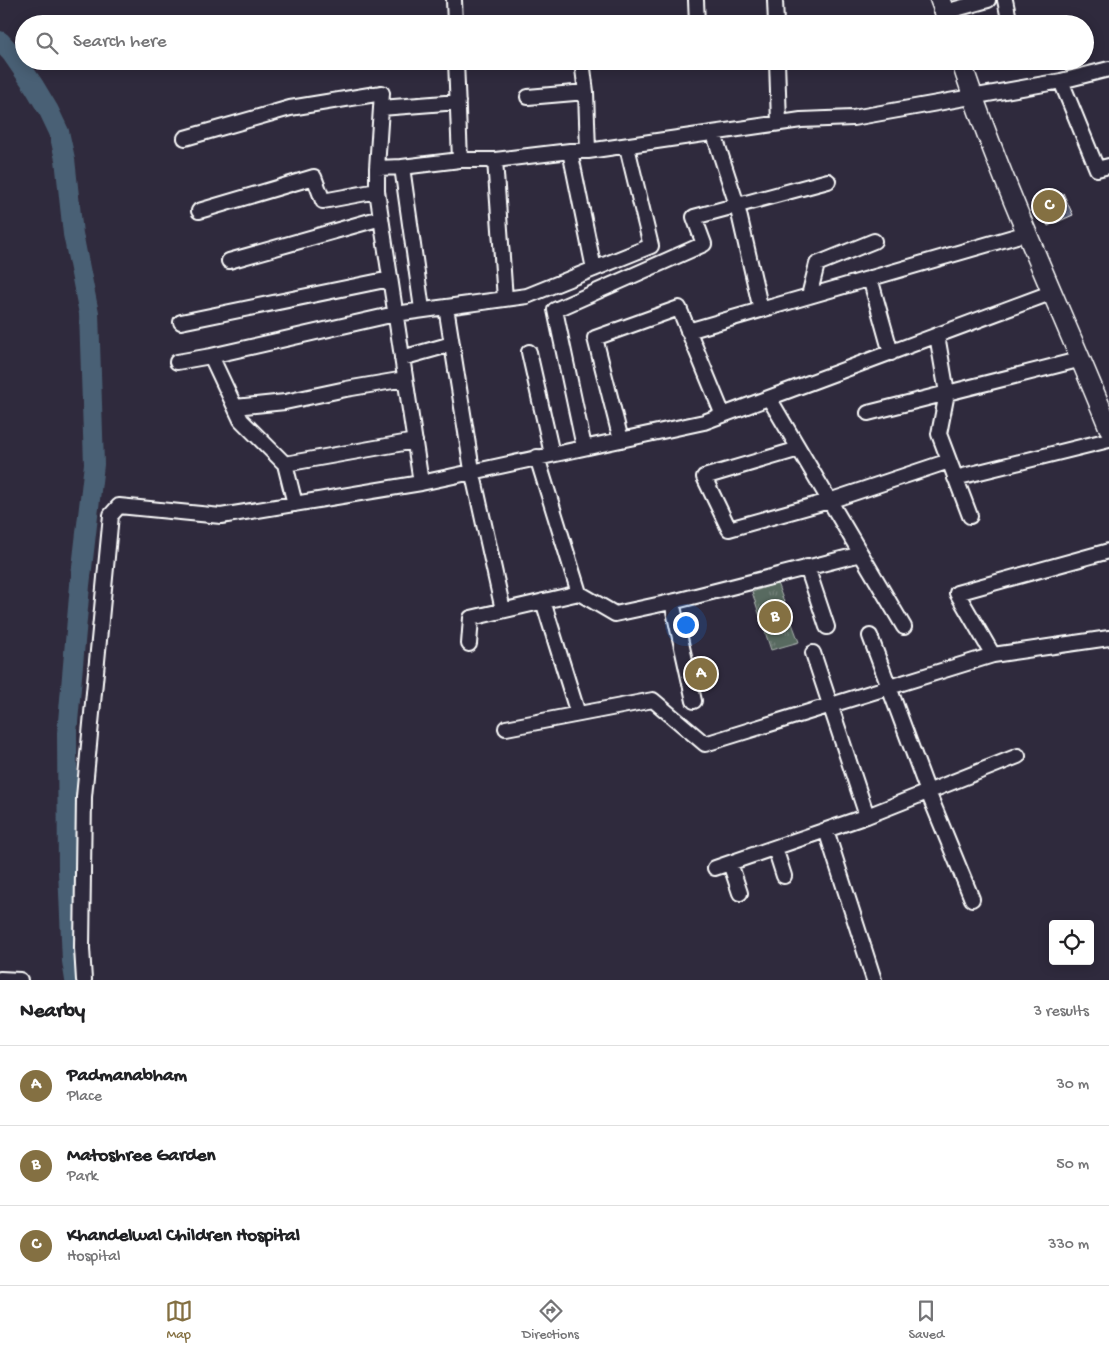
<!DOCTYPE html>
<style>
body{margin:0;font-family:"Gochi Hand",sans-serif;background:#f6f6f6;color:#202124}
.controls{position:absolute;right:15px;bottom:15px;display:grid;overflow:hidden;border-radius:5px;box-shadow:0 2px 12px #0003}
.controls button{width:45px;height:45px;display:grid;place-items:center;padding:0;border:0;border-bottom:1px solid #e0e0e0;background:#fff;color:#202124;font:25px sans-serif}
.you{position:absolute;left:685px;top:624px;width:18px;height:18px;margin:-12px;border:4px solid #fff;border-radius:50%;background:#1a73e8;box-shadow:0 0 0 8px #1a73e833}
.badge{display:grid;place-items:center;width:32px;height:32px;border-radius:50%;background:#847042;color:#fff;font-size:16px;font-weight:700}
.pin{position:absolute;translate:-50% -50%;border:2px solid #fff;box-shadow:0 1px 5px #0006}
.list{margin:0;padding:0;list-style:none}
h2{display:flex;justify-content:space-between;align-items:center;height:65px;margin:0;padding:0 20px;font-size:21px}
h2 small{font-size:16px;font-weight:400;color:#757577}
.list li{display:grid;grid-template-columns:32px 1fr auto;gap:15px;align-items:center;box-sizing:border-box;height:80px;padding:0 20px;border-top:1px solid #e0e0e0}
.list b{display:block;font-size:19px;white-space:nowrap}
.list p{margin:0;font-size:16px;white-space:nowrap;color:#757577}
.list em{font-size:16px;font-style:normal;color:#757577}
.icon{flex:none;width:28px;height:28px;fill:none;stroke:currentColor;stroke-width:2;stroke-linecap:round;stroke-linejoin:round}
.map{position:relative;flex:none;width:1109px;height:980px;overflow:hidden}
.search{position:absolute;background:#fff;box-shadow:0 2px 12px #0003;left:15px;right:15px;top:15px;height:55px;display:flex;align-items:center;gap:12px;box-sizing:border-box;padding:0 18px;border-radius:28px;color:#757577;font-size:19px}
.sheet{height:305px;background:#fff}
nav{display:flex;justify-content:space-around;align-items:center;box-sizing:border-box;height:70px;border-top:1px solid #e0e0e0;background:#fff;font-size:14px;color:#757577}
nav a{display:grid;justify-items:center;gap:2px}
nav .on{color:#847042}
.map>svg:first-child{display:block}
</style>
<div class="map">
<svg width="1109" height="980" viewBox="0 0 1109 980">
<defs>
<pattern id="park-tufts" width="24" height="20" patternUnits="userSpaceOnUse" patternTransform="scale(1.25)"><rect width="24" height="20" fill="#596a61"/><path d="M3 7l-1-3M5 7V3M7 7l1-3M15 17l-1-3M17 17v-4M19 17l1-3" fill="none" stroke="#728079"/></pattern>
<pattern id="building-back-hatch" width="6" height="6" patternUnits="userSpaceOnUse" patternTransform="scale(1.25)"><rect width="6" height="6" fill="#575d79"/><path d="M-1 5l2 2M0 0l6 6M5-1l2 2" fill="none" stroke="#70758d"/></pattern>
</defs>
<rect width="100%" height="100%" fill="#2f2a3d"/>
<filter id="ink" filterUnits="userSpaceOnUse"><feTurbulence type="fractalNoise" baseFrequency=".02" numOctaves="2"/><feDisplacementMap in="SourceGraphic" scale="10" xChannelSelector="R" yChannelSelector="G"/><feConvolveMatrix kernelMatrix="1 2 1 2 8 2 1 2 1" color-interpolation-filters="sRGB"/></filter>
<g filter="url(#ink)">
<path fill="url(#park-tufts)" stroke="#acb4b0" d="M777,583L799,642L771,650L752,592Z"/>
<g fill="none" stroke-linecap="round" stroke-linejoin="round">
<path stroke="#4a6174" stroke-width="20" d="M0,41L12,54L34,86L49,111L59,132L65,159L73,234L89,313L94,464L80,585L67,733L68,870L72,961L75,980"/>
</g>
<path fill="url(#building-back-hatch)" stroke="#fff" d="M1063,193L1073,215L1048,226L1039,203Z
M709,666L711,678L698,681L696,669Z"/>
<g fill="none" stroke-linecap="round" stroke-linejoin="round">
<defs>
<path id="street" d="M454,0L455,24
M696,0L697,24
M775,0L776,24
M1005,0L1010,24
M945,12L988,0
M456,61L460,160
M582,61L586,92L588,151
M777,61L779,123
M1061,81L1097,169L1109,166
M528,97L586,92
M381,108L458,102
M714,134L737,205L761,310
M185,138L290,108L382,93L377,168
M570,151L594,269
M495,160L505,299
M402,167L422,309
M199,211L314,177L323,201L377,191V168L402,167L460,160H495L570,151H588L801,120L853,118L1061,81L1109,69
M229,261L381,218
M870,278L891,353
M809,296L817,264L874,241
M446,307L472,470L503,610
M181,322L390,279
M688,331L1027,233
M937,335L947,393L939,434L970,516
M529,352L552,454
M211,356L241,420L285,464L295,504
M402,358L452,344
M177,362L211,356L395,314L527,296L651,246L627,147
M769,398L904,627
M235,407L285,402L346,389L405,379
M868,413L1082,359
M621,440L595,338L679,308L723,415
M584,447L555,310L704,244L694,217L828,181
M799,449L704,477L729,529L829,501L949,461
M537,457L579,593
M285,464L415,441
M955,478L1109,440
M421,483L704,422L1053,292
M807,567L827,627
M543,601L578,714
M672,602L694,701
M870,636L928,792L972,899
M469,644L471,618L579,593L615,614L680,600L861,554
M813,653L867,816
M993,655L957,593L1109,551
M506,728L653,700L705,744L993,655L1109,638
M826,830L874,980
M775,848L784,876
M730,863L740,893
M715,868L867,816L1018,756
M0,979L20,980
M84,980L82,948L84,797L111,515L119,506L221,516L421,483L377,191"/>
<path id="secondary" d="M940,0L949,24
M961,61C1002,186 1060,306 1109,428"/>
</defs>
<use href="#street" stroke="#fff" stroke-width="18"/>
<use href="#secondary" stroke="#fff" stroke-width="22"/>
<use href="#street" stroke="#2f2a3d" stroke-width="14"/>
<use href="#secondary" stroke="#2f2a3d" stroke-width="19"/>
</g>
</g>
</svg>
<div class="controls">
<button><svg class="icon" aria-label="locate" viewBox="0 0 24 24"><circle cx="12" cy="12" r="6"/><path d="M12 2v4M12 18v4M2 12h4M18 12h4"/></svg></button>
</div>
<div class="you"></div>
<div class="pin badge" style="left:701px;top:674px">A</div>
<div class="pin badge" style="left:775px;top:617px">B</div>
<div class="pin badge" style="left:1049px;top:206px">C</div>
<div class="search"><svg class="icon" aria-label="search" viewBox="0 0 24 24"><circle cx="10" cy="10" r="6"/><path d="M15 15l6 6"/></svg>Search here</div>
</div>
<section class="sheet">
<h2>Nearby<small>3 results</small></h2>
<ul class="list">
<li><span class="badge">A</span><div><b>Padmanabham</b><p>Place</p></div><em>30 m</em></li>
<li><span class="badge">B</span><div><b>Matoshree Garden</b><p>Park</p></div><em>50 m</em></li>
<li><span class="badge">C</span><div><b>Khandelwal Children Hospital</b><p>Hospital</p></div><em>330 m</em></li>
</ul>
</section>
<nav>
<a class="on"><svg class="icon" aria-label="map" viewBox="0 0 24 24"><path d="M3 6l6-2 6 2 6-2v14l-6 2-6-2-6 2zM9 4v14M15 6v14"/></svg>Map</a>
<a><svg class="icon" aria-label="directions" viewBox="0 0 24 24"><path d="M12 3l9 9-9 9-9-9zM9 14v-3h6M13 9l2 2-2 2"/></svg>Directions</a>
<a><svg class="icon" aria-label="saved" viewBox="0 0 24 24"><path d="M7 4h10v16l-5-4-5 4z"/></svg>Saved</a>
</nav>
